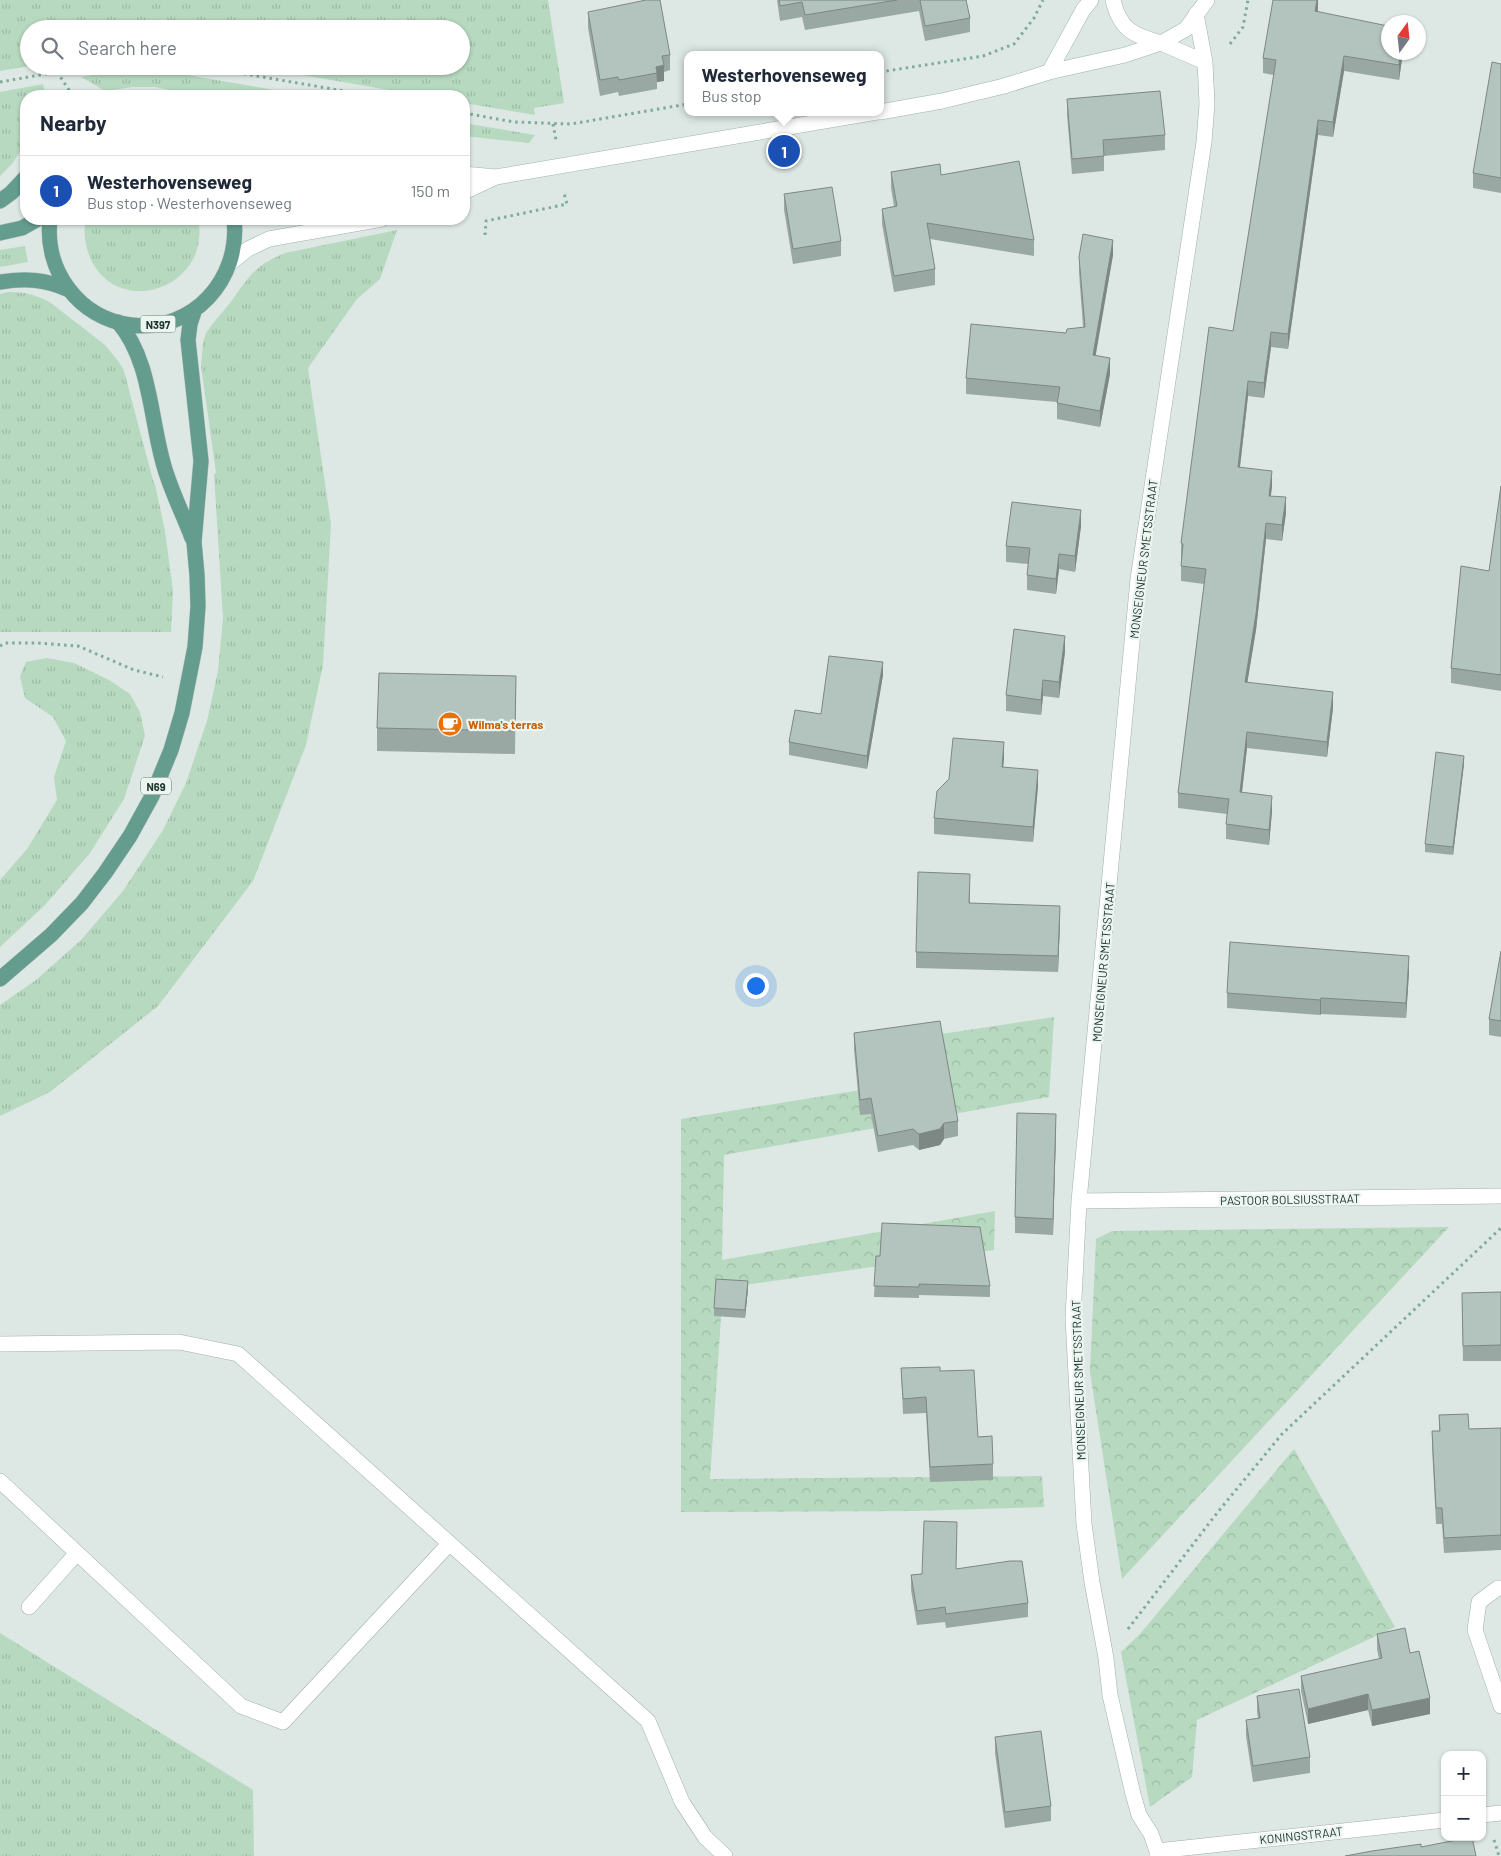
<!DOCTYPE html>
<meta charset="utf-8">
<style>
body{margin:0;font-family:Barlow,sans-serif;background:#f6f6f7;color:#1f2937}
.controls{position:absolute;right:15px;bottom:15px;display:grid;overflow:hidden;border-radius:10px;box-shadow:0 1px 4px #0004}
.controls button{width:45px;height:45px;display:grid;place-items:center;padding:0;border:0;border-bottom:1px solid #e0e1e3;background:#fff;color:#1f2937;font:25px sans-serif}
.compass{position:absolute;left:1381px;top:15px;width:45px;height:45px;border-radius:50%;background:#fff;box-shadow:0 1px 4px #0004;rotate:15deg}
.you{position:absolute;left:755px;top:985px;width:18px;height:18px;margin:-12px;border:4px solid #fff;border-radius:50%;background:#1a73e8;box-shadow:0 0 0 8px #1a73e833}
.badge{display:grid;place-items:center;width:32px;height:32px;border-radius:50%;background:#d93025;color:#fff;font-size:16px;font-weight:700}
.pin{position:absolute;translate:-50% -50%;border:2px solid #fff;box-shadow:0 1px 5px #0006}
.popup{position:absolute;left:684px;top:51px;width:200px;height:65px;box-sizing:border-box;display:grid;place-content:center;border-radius:10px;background:#fff;filter:drop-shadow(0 1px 4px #0005);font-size:16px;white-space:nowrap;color:#747a83}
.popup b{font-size:19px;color:#1f2937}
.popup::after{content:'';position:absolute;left:50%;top:100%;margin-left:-10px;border:10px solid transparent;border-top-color:#fff}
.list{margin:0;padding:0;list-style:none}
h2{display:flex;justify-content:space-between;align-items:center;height:65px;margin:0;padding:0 20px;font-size:21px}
h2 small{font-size:16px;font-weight:400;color:#747a83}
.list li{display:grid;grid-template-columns:32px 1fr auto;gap:15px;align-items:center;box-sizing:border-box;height:70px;padding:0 20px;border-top:1px solid #e0e1e3}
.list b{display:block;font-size:19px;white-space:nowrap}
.list p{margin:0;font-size:16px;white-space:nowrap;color:#747a83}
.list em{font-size:16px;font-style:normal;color:#747a83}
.icon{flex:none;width:28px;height:28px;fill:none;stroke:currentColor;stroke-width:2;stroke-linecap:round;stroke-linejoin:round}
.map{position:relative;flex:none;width:1501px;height:1856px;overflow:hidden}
.search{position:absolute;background:#fff;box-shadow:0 1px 4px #0004;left:20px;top:20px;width:450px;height:55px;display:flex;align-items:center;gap:12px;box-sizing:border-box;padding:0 18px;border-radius:28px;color:#747a83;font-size:19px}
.panel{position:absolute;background:#fff;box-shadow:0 1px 4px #0004;left:20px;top:90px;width:450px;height:135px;border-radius:20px}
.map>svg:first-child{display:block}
</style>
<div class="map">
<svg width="1501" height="1856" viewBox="0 0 1501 1856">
<defs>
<pattern id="grass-tufts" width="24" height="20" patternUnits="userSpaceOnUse" patternTransform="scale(1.25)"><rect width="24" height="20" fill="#b7d9c0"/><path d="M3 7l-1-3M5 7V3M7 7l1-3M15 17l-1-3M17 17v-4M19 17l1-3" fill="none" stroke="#9dbba5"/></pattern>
<pattern id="forest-crowns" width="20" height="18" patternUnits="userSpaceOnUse" patternTransform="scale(1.25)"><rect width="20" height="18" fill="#b7d9c0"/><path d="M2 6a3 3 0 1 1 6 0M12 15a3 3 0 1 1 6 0" fill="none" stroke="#9dbba5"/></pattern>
</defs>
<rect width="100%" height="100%" fill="#dde8e4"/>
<path fill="url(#grass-tufts)" d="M0,0H548L564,103L534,108L535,115L464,103V96H424L250,66H461V29H29V66L0,71Z
M145,70L164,71L309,96H194L187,93L154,87H133L105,91L81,77L118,71Z
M43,84L46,96H26V143L12,164L0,176V92Z
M464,123L535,135L529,143L464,136Z
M86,219H198C212,286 121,320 91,260C85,246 83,233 86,219Z
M397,230L380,279L357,299L308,368L331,524L323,665L306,745L253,881L158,1006L50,1092L0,1116V1005L36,980L81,940L123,891L163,830L186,783L207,721L218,671L223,618L214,474L216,473L201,366L203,342L206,333C214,321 224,311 233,299C250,275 256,265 285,253Z
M25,246L28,262L0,267V250Z
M8,292C24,292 38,295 51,303L105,345L119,362L124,371L154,484H155L165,531L173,590L171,632H0V294Z
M47,658L74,663L109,680L130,694L140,712L145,736L124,799L90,853L45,905L0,947V880L27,849L57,800L54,777L66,741L53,717L25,698L20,676L26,662Z
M0,1633L253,1790L254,1856H0Z"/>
<path fill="url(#forest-crowns)" d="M1054,1017L1049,1097L724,1155L722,1260L995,1211L994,1250L723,1288L710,1479L1042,1476L1044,1507L917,1511L681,1512V1119L947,1076L941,1034Z
M1449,1227L1122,1579L1090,1372L1096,1239L1112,1231Z
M1294,1449L1395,1627L1197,1720L1192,1777L1150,1807L1121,1652L1140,1634Z"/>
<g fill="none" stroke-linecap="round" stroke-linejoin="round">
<defs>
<path id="lane" d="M0,1344L179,1342L238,1354L648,1721L682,1802L705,1837L725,1856
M0,1481L241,1706L283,1722L449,1544
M29,1607L77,1553"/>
<path id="street" d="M1161,43L1205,62
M1079,1201L1501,1196
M1501,1588H1498L1479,1602L1475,1630L1501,1706
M1482,1815L1501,1813
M1157,1851L1445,1820
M1157,1856V1851L1151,1834L1139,1815L1133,1794L1110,1695L1106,1658L1092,1582L1084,1524L1073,1318L1079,1201L1138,579L1204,142L1207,104L1205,62L1196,14"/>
<path id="secondary" d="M1113,0C1120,30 1133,35 1161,43
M1049,72L1083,10L1091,0
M880,112L942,101L1004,86L1049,72L1125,55L1161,43L1186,29L1207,0
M464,174L496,177L877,112
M464,192L494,178
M230,263L248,249L269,239L382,219"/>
<path id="primary" d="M0,201L11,193L26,177
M50,219C44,270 78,318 131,325C193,333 241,279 234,219
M0,233L22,228L38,219
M0,282C25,278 45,279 69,290
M118,322C151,360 150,419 164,466C171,491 183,514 192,538
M0,979L51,935L82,903L105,873L130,836L152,796L171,750L182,713L195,647L198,606L197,575L194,542L201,461L188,340L190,324L195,309"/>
</defs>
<use href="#lane" stroke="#a1afab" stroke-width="16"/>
<use href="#street" stroke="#a1afab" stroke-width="16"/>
<use href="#secondary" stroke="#9db3ac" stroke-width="16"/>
<use href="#primary" stroke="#bcc3c1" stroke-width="16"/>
<path stroke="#7faa9d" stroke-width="3" stroke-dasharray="2.5 4" stroke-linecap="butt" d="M1230,44L1243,27L1248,0
M199,66L373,96
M57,72L73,96
M880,72L983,56L1014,44L1034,18L1043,0
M0,82L91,66
M464,113L514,122L571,124L688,104
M553,124L556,140
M485,235L486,221L567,204L564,193
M0,646L5,643H37L78,646L134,670L163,677
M1128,1629L1217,1513L1282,1434L1501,1228
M1494,1840L1499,1856"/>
<use href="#lane" stroke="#fff" stroke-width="15"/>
<use href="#street" stroke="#fff" stroke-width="15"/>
<use href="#secondary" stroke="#fff" stroke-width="15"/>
<use href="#primary" stroke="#649c8e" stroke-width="15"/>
</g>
<path fill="#9aa8a3" d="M777,0H966L970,18V32L925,41L919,11L805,30L802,17L780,21Z
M1318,0V12L1403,52L1399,80L1344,71L1333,137L1318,135L1288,349L1271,347L1264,398L1248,396L1240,467L1272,487L1270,496L1286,513L1282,541L1266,539L1256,630L1247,682L1333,708L1327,757L1247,748L1242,793L1272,811L1269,845L1226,839V824L1227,814L1178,808V793L1204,584L1181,581V543L1233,331L1274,75L1263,73V58Z
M588,12L670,55V70L664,72V81L657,82V89L619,96L618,92L600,96L588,28Z
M1501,64V193L1473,188V173Z
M1067,99L1165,135V150L1104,156V171L1072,174L1067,115Z
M891,172L941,175L1034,240V256L930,239L935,269V285L894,292L882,224V209L894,206L891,188Z
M784,194L841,241V256L793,264L784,210Z
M1113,255L1095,355L1110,374L1100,427L1057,419V402L966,394V378L1066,333L1083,327L1079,273V257Z
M1501,486V691L1451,683V668L1489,571Z
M1081,526L1075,572L1059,569L1056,594L1027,590V575L1028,564L1006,562V546Z
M1065,652L1059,698L1043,696L1041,715L1006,711V695Z
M883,675L867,769L789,755V742L821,714Z
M516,676L515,754L377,751V728Z
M1004,758L1003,767L1038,786L1033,842L934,834V818Z
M1464,764L1453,855L1425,852V844Z
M970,890V903L1060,922L1058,972L916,968V952Z
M1501,951V1037L1489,1035V1019Z
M1409,972L1406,1018L1321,1014L1320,1015L1227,1008V993Z
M854,1033L958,1121V1136L944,1139L940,1145L919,1150L913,1145L878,1152L871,1114L860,1115L854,1049Z
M1056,1130L1053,1235L1015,1233V1217Z
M876,1256L990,1286V1297L919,1295V1298L874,1297Z
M748,1289L745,1318L714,1316V1308Z
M1501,1292V1361H1463L1462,1293Z
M901,1368L940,1371L993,1464V1480L930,1482L926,1413L903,1414Z
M1439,1415L1469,1429L1501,1428V1550L1444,1553L1442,1524H1436L1432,1447V1431H1439Z
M956,1569L1028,1603V1617L946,1628L945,1622L917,1625L911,1590V1575Z
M1377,1634L1430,1714L1372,1726L1368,1710L1308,1724L1301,1691V1676L1379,1659L1377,1649Z
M1257,1696L1310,1757V1773L1253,1782L1246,1736V1720L1258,1718L1257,1712Z
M995,1737L1051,1806V1821L1005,1828L995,1753Z"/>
<path fill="#7d8884" d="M1317,0H1318V10L1315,27V11Z
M1400,52H1403L1399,80V65Z
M1344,56V71L1333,137V122Z
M664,65V81L657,82L656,67Z
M1318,120V135L1288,349V334Z
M1113,240V255L1093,371V355Z
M1271,332V347L1264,398V383Z
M1110,358V374L1100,427V411Z
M1248,381V396L1238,483V467Z
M1272,471V487L1269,511V496Z
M1286,497V513L1282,541V525Z
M1081,510V526L1075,572V556Z
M1266,523V539L1256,630L1245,697V682Z
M1059,554V569L1056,594V579Z
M1065,636V652L1059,698V682Z
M883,662V675L867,769V756Z
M1043,680V696L1041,715V700Z
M1333,692V708L1327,757V742Z
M1247,732V748L1240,808V792Z
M1004,742V758L1002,783V767Z
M1464,756V764L1453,855V847Z
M1038,770V786L1033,842V827Z
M1272,796V811L1269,845V830Z
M1060,906V922L1058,972V956Z
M1409,956V972L1406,1018V1003Z
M1321,998V1014L1320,1015V1000Z
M1056,1114V1130L1053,1235V1219Z
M944,1123V1139L940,1145L919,1150V1134Z
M748,1281V1289L745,1318V1310Z
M1368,1694V1710L1308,1724V1709Z
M1430,1698V1714L1372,1726V1710Z"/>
<path fill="#b3c3bd" stroke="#7d8884" d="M646,0H660L670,55L662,56L664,65L656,67L657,73L619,80L618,77L600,80L588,12Z
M779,0H897L805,15L802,2L780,6Z
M920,0H966L970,18L925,26Z
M1273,0H1317L1315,11L1388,26V52H1400L1399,65L1344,56L1333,122L1318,120L1288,334L1271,332L1264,383L1248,381L1238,467L1272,471L1269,496L1286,497L1282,525L1266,523L1256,614L1245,682L1333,692L1327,742L1247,732L1240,792L1272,796L1269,830L1226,824L1229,799L1178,793L1206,569L1181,566L1183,544L1181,543L1209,327L1233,331L1276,60L1263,58Z
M1492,62L1501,64V178L1473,173Z
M1160,91L1165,135L1103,140L1104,156L1072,159L1067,99Z
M1019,161L1034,240L927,223L935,269L894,276L882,209L897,206L891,172L940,164L941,175Z
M832,187L841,241L793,249L784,194Z
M1083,234L1113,240L1093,355L1110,358L1100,411L1057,403L1060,387L966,378L971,324L1066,333L1067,329L1085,327L1079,257Z
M1501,486V675L1451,668L1461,566L1489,571Z
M1012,502L1081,510L1075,556L1059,554L1056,579L1027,575L1030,548L1006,546Z
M1014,629L1065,636L1059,682L1043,680L1041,700L1006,695Z
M829,656L883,662L867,756L789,742L795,710L821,714Z
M379,673L516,676L515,731L377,728Z
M953,738L1004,742L1002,767L1038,770L1033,827L934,818L937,791L949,779Z
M1436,752L1464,756L1453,847L1425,844Z
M918,872L970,874L969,903L1060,906L1058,956L916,952Z
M1230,942L1409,956L1406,1003L1321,998L1320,1000L1227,993Z
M1501,951V1021L1489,1019Z
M940,1021L958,1121L944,1123L940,1129L919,1134L913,1129L878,1136L871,1098L860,1100L854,1033Z
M1017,1113L1056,1114L1053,1219L1015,1217Z
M882,1223L980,1227L990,1286L919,1284V1287L874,1286L876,1256H880Z
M716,1279L748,1281L745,1310L714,1308Z
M1501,1292V1345L1463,1346L1462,1293Z
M940,1367V1371L974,1370L978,1437L992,1436L993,1464L930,1467L926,1397L903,1399L901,1368Z
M1468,1414L1469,1429L1501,1428V1535L1444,1538L1442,1508H1436L1432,1431H1440L1439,1415Z
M924,1521L957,1522L956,1569L1010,1561H1022L1028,1603L946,1614L945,1607L917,1611L911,1575L922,1574Z
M1405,1628L1410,1653L1419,1651L1430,1698L1372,1710L1368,1694L1308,1709L1301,1676L1382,1658L1377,1634Z
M1299,1689L1310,1757L1253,1766L1246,1720L1260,1718L1257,1696Z
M1041,1731L1051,1806L1005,1812L995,1737Z
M1472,1837L1476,1856H1345L1372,1851L1421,1844V1847Z"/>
<defs>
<symbol id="cafe-disc" viewBox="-11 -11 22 22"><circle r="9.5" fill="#e8710a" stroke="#edf5f1"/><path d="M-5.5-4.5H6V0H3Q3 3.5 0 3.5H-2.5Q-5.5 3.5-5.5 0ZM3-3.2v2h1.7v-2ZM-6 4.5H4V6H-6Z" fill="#fff"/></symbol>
</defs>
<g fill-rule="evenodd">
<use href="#cafe-disc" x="436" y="710" width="28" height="28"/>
</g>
<g text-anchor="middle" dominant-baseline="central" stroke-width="4.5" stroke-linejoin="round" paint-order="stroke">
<g fill="#edf5f1" stroke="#5e706b" stroke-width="1">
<rect x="140.5" y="315.5" width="35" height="17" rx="4"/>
<rect x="141" y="777.5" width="30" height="17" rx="4"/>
</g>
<g font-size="11" font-weight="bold" fill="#203731">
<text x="158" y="324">N397</text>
<text x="156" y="786">N69</text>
</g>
<g font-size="12" fill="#203731" stroke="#edf5f1">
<text transform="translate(1143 559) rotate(-83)">MONSEIGNEUR SMETSSTRAAT</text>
<text transform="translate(1103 962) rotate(-85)">MONSEIGNEUR SMETSSTRAAT</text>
<text transform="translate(1290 1199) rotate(-1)">PASTOOR BOLSIUSSTRAAT</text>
<text transform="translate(1078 1380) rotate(-92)">MONSEIGNEUR SMETSSTRAAT</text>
<text transform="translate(1301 1835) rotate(-6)">KONINGSTRAAT</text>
</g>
<g font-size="12" font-weight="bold" fill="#c56008" stroke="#edf5f1" text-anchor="start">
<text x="468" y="724">Wilma's terras</text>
</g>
</g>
</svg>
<div class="controls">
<button>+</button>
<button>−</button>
</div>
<svg class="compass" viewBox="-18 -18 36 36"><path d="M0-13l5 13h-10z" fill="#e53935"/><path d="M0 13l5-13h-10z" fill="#747a83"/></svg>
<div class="you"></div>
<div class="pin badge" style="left:784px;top:151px;background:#1a4fb4">1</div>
<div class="popup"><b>Westerhovenseweg</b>Bus stop</div>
<div class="search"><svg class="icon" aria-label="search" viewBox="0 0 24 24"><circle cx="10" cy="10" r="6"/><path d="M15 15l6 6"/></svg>Search here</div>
<section class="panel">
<h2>Nearby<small></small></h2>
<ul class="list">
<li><span class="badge" style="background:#1a4fb4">1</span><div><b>Westerhovenseweg</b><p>Bus stop · Westerhovenseweg</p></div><em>150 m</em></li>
</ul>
</section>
</div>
